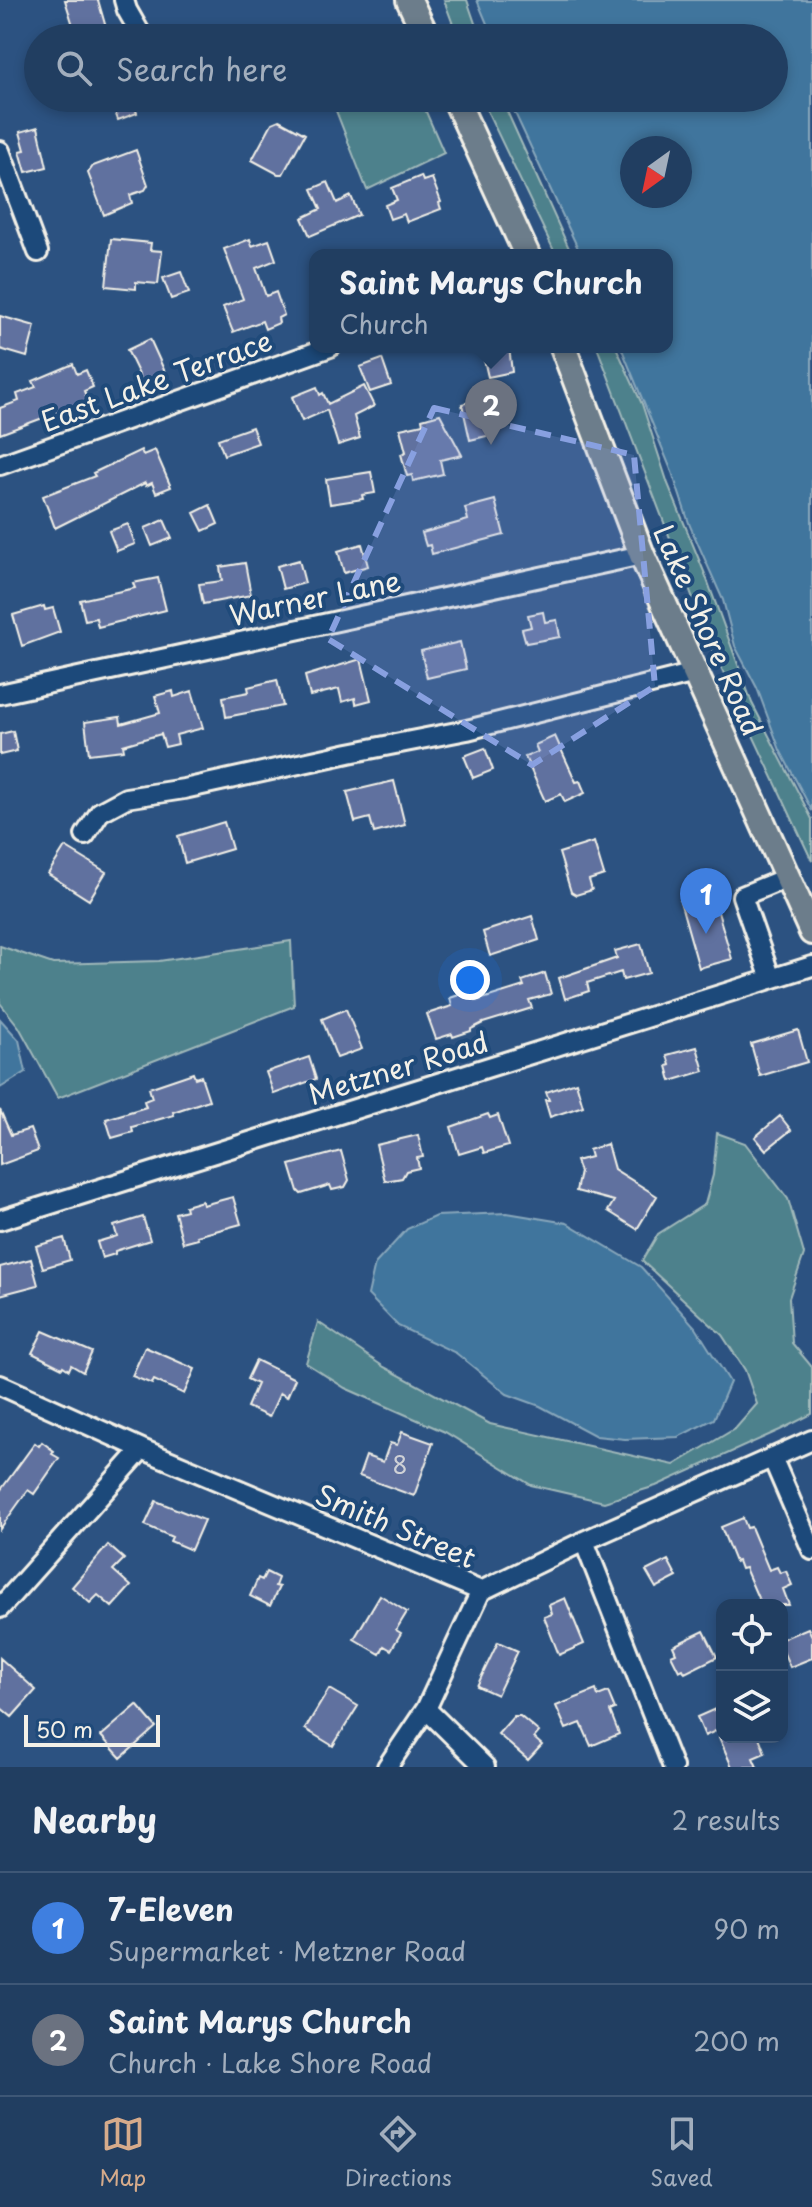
<!DOCTYPE html>
<meta charset="utf-8">
<style>
body{margin:0;font-family:"Playpen Sans",sans-serif;background:#2d496a;color:#f1f3f6}
.controls{position:absolute;right:24px;bottom:24px;display:grid;overflow:hidden;border-radius:16px;box-shadow:0 4px 12px #0003}
.controls button{width:72px;height:72px;display:grid;place-items:center;padding:0;border:0;border-bottom:2px solid #3e5776;background:#213e61;color:#f1f3f6;font:40px sans-serif}
.compass{position:absolute;left:620px;top:136px;width:72px;height:72px;border-radius:50%;background:#213e61;box-shadow:0 4px 12px #0003;rotate:213deg}
.scale{position:absolute;left:24px;bottom:20px;width:136px;box-sizing:border-box;padding-left:8px;border:4px solid #f4f1e8;border-top:0;font-size:22px;line-height:28px;white-space:nowrap;color:#f4f1e8;-webkit-text-stroke:6px #1f4a7a;paint-order:stroke}
.you{position:absolute;left:470px;top:980px;width:28px;height:28px;margin:-20px;border:6px solid #fff;border-radius:50%;background:#1a73e8;box-shadow:0 0 0 12px #1a73e833}
.badge{display:grid;place-items:center;width:52px;height:52px;border-radius:50%;background:#d6ab8b;color:#fff;font-size:26px;font-weight:700}
.pin{position:absolute;translate:-50% -66px;filter:drop-shadow(0 2px 4px #0008)}
.pin::after{content:'';position:absolute;top:42px;width:28px;height:24px;background:inherit;clip-path:polygon(0 0,100% 0,50% 100%)}
.popup{position:absolute;left:309px;top:249px;width:364px;height:104px;box-sizing:border-box;display:grid;place-content:center;border-radius:16px;background:#213e61;filter:drop-shadow(0 2px 6px #0005);font-size:26px;white-space:nowrap;color:#a2aebd}
.popup b{font-size:30px;color:#f1f3f6}
.popup::after{content:'';position:absolute;left:50%;top:100%;margin-left:-16px;border:16px solid transparent;border-top-color:#213e61}
.list{margin:0;padding:0;list-style:none}
h2{display:flex;justify-content:space-between;align-items:center;height:104px;margin:0;padding:0 32px;font-size:34px}
h2 small{font-size:26px;font-weight:400;color:#a2aebd}
.list li{display:grid;grid-template-columns:52px 1fr auto;gap:24px;align-items:center;box-sizing:border-box;height:112px;padding:0 32px;border-top:2px solid #3e5776}
.list b{display:block;font-size:30px;white-space:nowrap}
.list p{margin:0;font-size:26px;white-space:nowrap;color:#a2aebd}
.list em{font-size:26px;font-style:normal;color:#a2aebd}
.icon{flex:none;width:44px;height:44px;fill:none;stroke:currentColor;stroke-width:2;stroke-linecap:round;stroke-linejoin:round}
.map{position:relative;flex:none;width:812px;height:1767px;overflow:hidden}
.search{position:absolute;background:#213e61;box-shadow:0 4px 12px #0003;left:24px;right:24px;top:24px;height:88px;display:flex;align-items:center;gap:20px;box-sizing:border-box;padding:0 28px;border-radius:44px;color:#a2aebd;font-size:30px}
.sheet{height:328px;background:#213e61}
nav{display:flex;justify-content:space-around;align-items:center;box-sizing:border-box;height:112px;border-top:2px solid #3e5776;background:#213e61;font-size:22px;color:#a2aebd}
nav a{display:grid;justify-items:center;gap:4px}
nav .on{color:#d6ab8b}
.map>svg:first-child{display:block}
</style>
<div class="map">
<svg width="812" height="1767" viewBox="0 0 812 1767">
<rect width="100%" height="100%" fill="#2c5281"/>
<filter id="ink" filterUnits="userSpaceOnUse"><feTurbulence type="fractalNoise" baseFrequency=".0125" numOctaves="2"/><feDisplacementMap in="SourceGraphic" scale="16" xChannelSelector="R" yChannelSelector="G"/><feConvolveMatrix kernelMatrix="1 2 1 2 8 2 1 2 1" color-interpolation-filters="sRGB"/></filter>
<g filter="url(#ink)">
<path fill="#4e818c" stroke="#a1b9ba" stroke-width="2" d="M444,0H467L480,38H458Z
M331,98H420L444,153L367,190Z
M481,98H501L572,255H556Z
M597,347H616L642,404L668,484L705,574L752,703L812,819V861L712,648Z
M291,941L294,1006L58,1098L19,1027L0,1003V946L53,964L159,961Z
M717,1133L745,1143L788,1199L804,1254L789,1298L792,1343L812,1367V1414L780,1430L656,1486L604,1502L531,1485L445,1432L345,1388L306,1363L318,1322L384,1367L490,1424L674,1465L736,1428L757,1404L745,1370L722,1335L642,1261L658,1234L705,1204L713,1175Z"/>
<path fill="#40759d" stroke="#88a7bb" stroke-width="2" fill-rule="evenodd" d="M477,0H812V811L780,750L757,688L735,646L723,600L690,526L672,472L621,347H667V255H581L508,98H774V38H493ZM632,148H680V196H632Z
M0,1019L19,1040L26,1072L0,1088Z
M507,1213L567,1223L641,1267L696,1328L730,1382L714,1419L678,1437L625,1439L596,1436L540,1406L507,1394L456,1353L398,1326L368,1295L375,1264L407,1229L436,1216Z"/>
<path fill="#61719f" stroke="#f4f1e8" stroke-width="2" d="M65,0H98L109,38H77Z
M110,98H131L137,113L118,120Z
M279,120L305,134L283,174H278L252,160L272,123Z
M38,127L47,167L26,172L20,151L25,150L20,132Z
M136,150L148,185L145,190L130,195L132,203L104,215L88,173L93,166Z
M421,176L423,181L432,178L441,202L439,203L441,209L407,222L404,214L390,219L385,205L397,200L392,188Z
M328,182L337,203L351,196L359,215L310,236L302,218L321,209L312,189Z
M111,239L151,243L150,250L162,251L158,284L136,282V289L106,286Z
M250,239L252,246L269,240L276,260L256,268L266,296L276,292L284,315L278,318L279,323L265,329L262,321L233,332L223,307L243,299L224,249Z
M181,272L189,293L171,299L163,278Z
M0,316L35,326L27,357L0,349Z
M150,339L165,372L143,383L127,350Z
M481,347H509L512,372L488,377Z
M382,359L391,385L370,392L360,367Z
M73,364L77,374L86,370L93,387L84,391L90,407L67,416L64,410L0,434V408L19,401L17,394L36,387L33,381Z
M364,386L374,406L354,416L360,438L338,445L327,410L302,421L292,397L317,387L320,395L323,393L328,404Z
M482,399L491,435L470,440L462,404Z
M440,414L462,455L440,460L443,474L413,481L412,475L407,476L401,454L406,452L400,429L423,424L422,419Z
M252,427L258,443L224,455L218,439Z
M141,450L143,455L155,450L171,487L156,493L152,483L146,486L145,483L55,528L43,496L95,476L93,473Z
M371,472L375,493L362,495L363,499L330,504L326,479Z
M495,500L504,535L432,554L430,545L426,546L422,533L468,520L465,508Z
M210,505L218,524L203,531L194,513Z
M164,520L172,538L152,546L145,528Z
M128,524L135,544L117,551L109,531Z
M362,544L368,566L344,573L338,551Z
M299,560L305,583L283,589L277,566Z
M245,563L251,595L203,604L199,584L222,581L220,567Z
M158,578L166,610L98,627L96,618L85,620L80,600L135,588L133,583Z
M44,606L45,610L53,608L60,632L22,646L13,615Z
M543,612L545,622L557,620L560,637L526,643L522,629L531,627L528,615Z
M460,642L466,669L427,678L421,651Z
M361,659L371,700L356,704L355,698L342,702L339,689L310,696L305,676Z
M277,680L283,706L226,717L223,697L249,692L248,687Z
M173,691L174,697L192,691L203,728L176,735L178,744L165,747L161,734L123,745L124,750L89,754L85,722L120,717L121,724L160,713L155,696Z
M13,731L17,751L0,755V734Z
M555,736L576,782L580,781L585,793L565,802L561,794L545,801L525,757L538,752L535,745Z
M485,748L493,770L473,778L464,756Z
M394,781L405,825L374,833L370,818L355,822L347,792Z
M224,822L232,849L185,863L178,836Z
M594,842L604,875L589,880L592,890L576,895L571,892L559,853Z
M65,847L106,872L89,900L48,874Z
M712,892L732,959L699,968L680,901Z
M532,916L539,940L490,956L483,932Z
M641,944L649,973L623,980L621,972L587,983L589,991L565,999L559,978L617,958L615,951Z
M545,973L551,994L529,1000L532,1008L483,1023L471,1029V1031L453,1037L452,1034L436,1039L427,1014L452,1006L450,998L471,991L476,1001L524,986L522,981Z
M346,1009L362,1049L337,1058L322,1019Z
M798,1030L807,1062L760,1076L751,1044Z
M697,1047L704,1071L671,1081L667,1066L670,1065L667,1055Z
M309,1057L316,1079L274,1094L266,1072Z
M193,1073L195,1078L201,1076L209,1100L173,1112L174,1115L132,1127L133,1132L112,1138L106,1119L146,1107L144,1101L152,1098L149,1088Z
M576,1082L583,1106L550,1117L545,1100H549L546,1092Z
M0,1110L11,1135L30,1129L38,1151L0,1165Z
M488,1114L490,1118L498,1115L508,1146L484,1153L482,1147L459,1154L451,1127Z
M780,1116L791,1130L766,1150L755,1137Z
M418,1135L423,1157L417,1158L419,1168L406,1171L402,1178L385,1181L376,1145Z
M607,1144L614,1169L657,1196L637,1229L608,1211L614,1201L576,1191L580,1172L576,1161L591,1157L589,1150Z
M341,1151L349,1180L345,1187L332,1190L330,1185L301,1194L298,1191L290,1165Z
M233,1197L241,1224L197,1236L198,1239L183,1243L175,1213L186,1210L185,1206L202,1201L203,1205Z
M143,1217L150,1240L115,1251V1254L102,1258L97,1242L117,1236L114,1226Z
M64,1238L70,1260L43,1268L36,1246Z
M31,1259L38,1285L0,1295V1267Z
M43,1331L92,1352L83,1372L71,1365L69,1370L63,1366L62,1368L32,1353Z
M145,1347L195,1369L184,1394L154,1380L152,1384L132,1376Z
M256,1360L295,1379L287,1397L280,1393L269,1417L247,1407L257,1384L247,1379Z
M402,1432L433,1443L414,1496L359,1476L366,1456L383,1462L390,1443L397,1445Z
M42,1442L54,1451L52,1454L59,1458L34,1494L28,1490L0,1529V1491L35,1443L39,1446Z
M156,1501L204,1520L191,1550L170,1541L172,1537L145,1525Z
M743,1518L747,1528L751,1527L769,1570L777,1567L780,1573L786,1571L792,1585L783,1589L789,1605H761L745,1568L741,1569L738,1561L735,1562L721,1527Z
M108,1545L124,1559L113,1570L131,1586L112,1607L98,1595L90,1603L72,1587Z
M668,1560L677,1577L656,1588L646,1571Z
M266,1572L278,1578L275,1586L279,1587L270,1606L250,1596L258,1578L262,1580Z
M380,1595L407,1612L396,1630L401,1633L391,1650L384,1646L380,1654L354,1639Z
M565,1598L584,1644L559,1655L544,1617L552,1614L549,1605Z
M808,1628L812,1636V1658L790,1667L782,1649V1639Z
M704,1631L717,1657L685,1673L683,1669L679,1671L671,1655L676,1653L673,1646Z
M498,1642L518,1651L497,1695L477,1686Z
M0,1658L36,1690L12,1717L0,1707Z
M329,1689L358,1706L333,1746L305,1729Z
M596,1690L598,1696L608,1692L615,1709L610,1711L619,1734L591,1746L581,1723L566,1729L556,1706Z
M137,1705L156,1727L121,1758L101,1736Z
M722,1706V1728L705,1736L697,1717Z
M514,1716H520L539,1732L534,1738L542,1745L528,1760L498,1734Z
M719,1737H759L765,1753L753,1758L757,1767H732Z"/>
<g fill="none" stroke-linecap="round" stroke-linejoin="round">
<defs>
<path id="minor" d="M124,0L127,10L143,38
M0,151L38,252
M0,465L330,347
M0,694L642,555
M85,835L100,812L126,798L184,789L349,753L467,730L695,673
M771,979L742,896L786,878
M0,1220L812,966
M0,1385L142,1449L481,1591L584,1541L812,1440
M772,1457L812,1550
M584,1541L673,1767
M0,1608L142,1449
M426,1709L485,1767
M387,1767L426,1709L481,1591"/>
<path id="major" d="M409,0L427,38
M455,98L527,255
M563,347L642,555L812,932"/>
</defs>
<use href="#minor" stroke="#f4f1e8" stroke-width="24"/>
<use href="#major" stroke="#f4f1e8" stroke-width="30"/>
<use href="#minor" stroke="#1f4a7a" stroke-width="18"/>
<use href="#major" stroke="#6c7d8b" stroke-width="24"/>
</g>
</g>
<path fill="#88a0e0" fill-opacity="0.2" stroke="#88a0e0" stroke-width="6" stroke-dasharray="16 10" stroke-linejoin="round" d="M434,408L634,455L655,686L532,765L328,639Z"/>
<g text-anchor="middle" dominant-baseline="central" stroke-width="8" stroke-linejoin="round" paint-order="stroke">
<g font-size="24" fill="#cfd1d6">
<text x="400" y="1464">8</text>
</g>
<g font-size="28" fill="#f4f1e8" stroke="#1f4a7a">
<text transform="translate(156 380) rotate(-20)">East Lake Terrace</text>
<text transform="translate(315 597) rotate(-12)">Warner Lane</text>
<text transform="translate(709 630) rotate(66)">Lake Shore Road</text>
<text transform="translate(398 1067) rotate(-17)">Metzner Road</text>
<text transform="translate(396 1525) rotate(23)">Smith Street</text>
</g>
</g>
</svg>
<div class="controls">
<button><svg class="icon" aria-label="locate" viewBox="0 0 24 24"><circle cx="12" cy="12" r="6"/><path d="M12 2v4M12 18v4M2 12h4M18 12h4"/></svg></button>
<button><svg class="icon" aria-label="layers" viewBox="0 0 24 24"><path d="M12 4l9 5-9 5-9-5zM3 14l9 5 9-5"/></svg></button>
</div>
<svg class="compass" viewBox="-18 -18 36 36"><path d="M0-13l5 13h-10z" fill="#e53935"/><path d="M0 13l5-13h-10z" fill="#a2aebd"/></svg>
<div class="scale">50 m</div>
<div class="you"></div>
<div class="pin badge" style="left:706px;top:934px;background:#3f7fe0">1</div>
<div class="pin badge" style="left:491px;top:445px;background:#6b7280">2</div>
<div class="popup"><b>Saint Marys Church</b>Church</div>
<div class="search"><svg class="icon" aria-label="search" viewBox="0 0 24 24"><circle cx="10" cy="10" r="6"/><path d="M15 15l6 6"/></svg>Search here</div>
</div>
<section class="sheet">
<h2>Nearby<small>2 results</small></h2>
<ul class="list">
<li><span class="badge" style="background:#3f7fe0">1</span><div><b>7-Eleven</b><p>Supermarket · Metzner Road</p></div><em>90 m</em></li>
<li><span class="badge" style="background:#6b7280">2</span><div><b>Saint Marys Church</b><p>Church · Lake Shore Road</p></div><em>200 m</em></li>
</ul>
</section>
<nav>
<a class="on"><svg class="icon" aria-label="map" viewBox="0 0 24 24"><path d="M3 6l6-2 6 2 6-2v14l-6 2-6-2-6 2zM9 4v14M15 6v14"/></svg>Map</a>
<a><svg class="icon" aria-label="directions" viewBox="0 0 24 24"><path d="M12 3l9 9-9 9-9-9zM9 14v-3h6M13 9l2 2-2 2"/></svg>Directions</a>
<a><svg class="icon" aria-label="saved" viewBox="0 0 24 24"><path d="M7 4h10v16l-5-4-5 4z"/></svg>Saved</a>
</nav>
